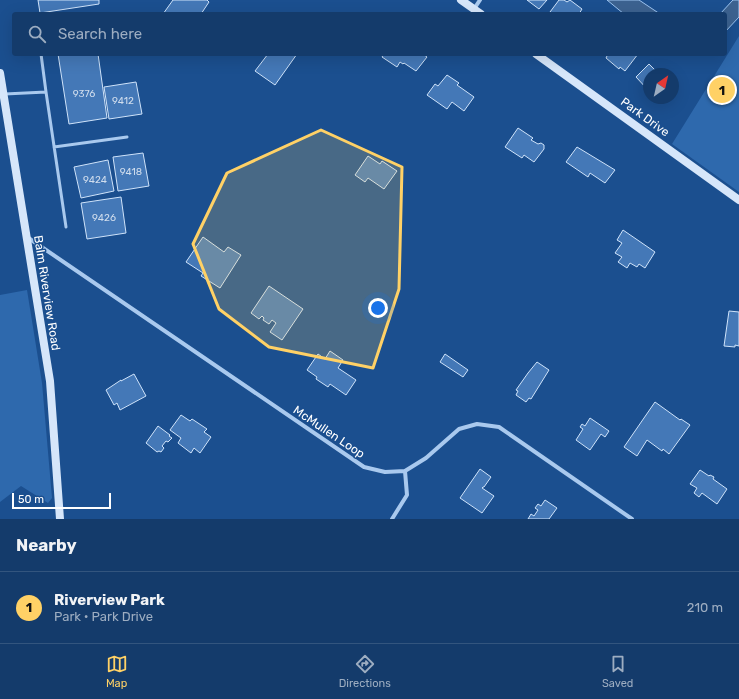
<!DOCTYPE html>
<meta charset="utf-8">
<style>
body{margin:0;font-family:Rubik,sans-serif;background:#1d4271;color:#f1f3f6}
.compass{position:absolute;left:643px;top:68px;width:36px;height:36px;border-radius:50%;background:#143b6b;box-shadow:0 4px 16px #0002;rotate:34deg}
.scale{position:absolute;left:12px;bottom:10px;width:99px;box-sizing:border-box;padding-left:4px;border:2px solid #fff;border-top:0;font-size:11px;line-height:14px;white-space:nowrap;color:#fff;-webkit-text-stroke:3px #1b4f8f;paint-order:stroke}
.you{position:absolute;left:378px;top:308px;width:14px;height:14px;margin:-10px;border:3px solid #fff;border-radius:50%;background:#1a73e8;box-shadow:0 0 0 6px #1a73e833}
.badge{display:grid;place-items:center;width:26px;height:26px;border-radius:50%;background:#ffd166;color:#111;font-size:13px;font-weight:700}
.pin{position:absolute;translate:-50% -50%;border:2px solid #fff;box-shadow:0 1px 4px #0006}
.list{margin:0;padding:0;list-style:none}
h2{display:flex;justify-content:space-between;align-items:center;height:52px;margin:0;padding:0 16px;font-size:17px}
h2 small{font-size:13px;font-weight:400;color:#9dadc1}
.list li{display:grid;grid-template-columns:26px 1fr auto;gap:12px;align-items:center;box-sizing:border-box;height:72px;padding:0 16px;border-top:1px solid #33557e}
.list b{display:block;font-size:15px;white-space:nowrap}
.list p{margin:0;font-size:13px;white-space:nowrap;color:#9dadc1}
.list em{font-size:13px;font-style:normal;color:#9dadc1}
.icon{flex:none;width:22px;height:22px;fill:none;stroke:currentColor;stroke-width:2;stroke-linecap:round;stroke-linejoin:round}
.map{position:relative;flex:none;width:739px;height:519px;overflow:hidden}
.search{position:absolute;background:#143b6b;box-shadow:0 4px 16px #0002;left:12px;right:12px;top:12px;height:44px;display:flex;align-items:center;gap:10px;box-sizing:border-box;padding:0 14px;border-radius:4px;color:#9dadc1;font-size:15px}
.sheet{height:124px;background:#143b6b}
nav{display:flex;justify-content:space-around;align-items:center;box-sizing:border-box;height:56px;border-top:1px solid #33557e;background:#143b6b;font-size:11px;color:#9dadc1}
nav a{display:grid;justify-items:center;gap:2px}
nav .on{color:#ffd166}
.map>svg:first-child{display:block}
</style>
<div class="map">
<svg width="739" height="519" viewBox="0 0 739 519">
<rect width="100%" height="100%" fill="#1b4f8f"/>
<path fill="#2e69ad" d="M739,36V192L672,144Z
M27,290L42,383L52,498L48,503L21,486L0,502V295Z"/>
<path fill="#3c6290" stroke="#9cc4f0" d="M607,0H639L660,14H624Z
M733,0H739V17L725,32V14H720Z"/>
<path fill="#4478b7" stroke="#cfe3fa" d="M38,0H99V4L40,13Z
M173,0H207L209,2L201,14H163Z
M527,0H547L539,9Z
M559,0H564L567,2L570,0L582,9L579,14H554L550,12Z
M58,54H98L107,118L69,124Z
M268,54H297L275,85L255,71Z
M384,54H423L427,57L416,71L404,63L403,64L400,62L397,67L382,57Z
M608,54H638L625,71L620,67L619,69L606,58Z
M649,64L659,74H649V91L636,77Z
M447,75L459,83L457,85L474,97L464,111L452,102L447,109L427,95L435,84L438,86Z
M136,82L142,114L109,119L104,87Z
M518,128L533,138L531,140L538,144L541,143L544,145V149L534,162L524,155L522,158L505,147Z
M577,147L615,170L605,183L590,173L588,177L566,162Z
M143,153L149,186L118,191L113,157Z
M368,156L380,164L382,161L397,171L384,189L368,178L365,182L355,175Z
M108,160L114,191L81,198L74,167Z
M121,197L126,233L87,239L81,203Z
M623,230L655,252L645,268L639,264L637,267L630,263L627,268L618,262L622,257L615,253L622,243L617,240Z
M203,237L224,252L228,247L241,255L220,288L201,276L203,273L186,262Z
M269,286L303,309L282,340L270,332L276,323L272,320L269,324L263,320L264,318L262,316L259,319L251,313Z
M729,311L739,312V346L735,345V347L724,346Z
M330,351L343,360L338,368L356,380L346,395L330,384L328,387L316,379L317,377L307,370L318,354L325,359Z
M445,354L468,370L463,377L440,362Z
M537,362L549,370L531,399L529,398L526,402L516,395L518,391L516,390L528,373Z
M134,374L146,396L120,410L117,403L114,405L106,390L121,380V381Z
M655,402L680,420L681,419L690,425L669,454L663,449L662,451L647,440L637,456L624,447Z
M181,415L190,421L192,419L207,429L204,432L211,437L200,453L194,448L191,453L178,443L181,438L170,430Z
M590,418L609,431L605,437L601,434L590,450L576,440L583,429L580,427L582,424L585,426Z
M158,426L170,435L169,436L172,438L168,442L166,441L162,446L164,448L161,452L159,451L157,452L146,443Z
M480,469L491,477L484,487H483L482,488L494,496L482,513L460,498Z
M700,470L709,476L710,475L714,477L713,479L727,489L717,504L702,493L699,497L694,493L697,488L690,484Z
M545,500L557,508L549,519H528L531,514L534,516L538,510L535,508L538,504L541,506Z"/>
<g fill="none" stroke-linecap="round" stroke-linejoin="round">
<path stroke="#a9c9ee" stroke-width="3" d="M46,92L66,227
M5,94L46,92L41,54
M54,147L127,137"/>
<path stroke="#a9c9ee" stroke-width="4" d="M474,9L480,0
M27,237L364,467L385,472L405,471L426,458L459,429L477,424L499,427L632,519
M392,519L407,495L405,471"/>
<path stroke="#d6e6fa" stroke-width="8" d="M461,0L481,14
M536,54L739,200
M0,73L50,381L60,519"/>
</g>
<path fill="#ffd166" fill-opacity="0.2" stroke="#ffd166" stroke-width="3" stroke-linejoin="round" d="M321,130L402,167L399,289L373,368L269,347L219,309L193,244L227,173Z"/>
<g text-anchor="middle" dominant-baseline="central" stroke-width="3" stroke-linejoin="round" paint-order="stroke">
<g font-size="10" fill="#d0dded">
<text x="84" y="94">9376</text>
<text x="123" y="101">9412</text>
<text x="131" y="172">9418</text>
<text x="95" y="180">9424</text>
<text x="104" y="218">9426</text>
</g>
<g font-size="12" fill="#fff" stroke="#1b4f8f">
<text transform="translate(645 117) rotate(36)">Park Drive</text>
<text transform="translate(47 293) rotate(81)">Balm Riverview Road</text>
<text transform="translate(329 432) rotate(34)">McMullen Loop</text>
</g>
</g>
</svg>
<svg class="compass" viewBox="-18 -18 36 36"><path d="M0-13l5 13h-10z" fill="#e53935"/><path d="M0 13l5-13h-10z" fill="#9dadc1"/></svg>
<div class="scale">50 m</div>
<div class="you"></div>
<div class="pin badge" style="left:722px;top:90px">1</div>
<div class="search"><svg class="icon" aria-label="search" viewBox="0 0 24 24"><circle cx="10" cy="10" r="6"/><path d="M15 15l6 6"/></svg>Search here</div>
</div>
<section class="sheet">
<h2>Nearby<small></small></h2>
<ul class="list">
<li><span class="badge">1</span><div><b>Riverview Park</b><p>Park · Park Drive</p></div><em>210 m</em></li>
</ul>
</section>
<nav>
<a class="on"><svg class="icon" aria-label="map" viewBox="0 0 24 24"><path d="M3 6l6-2 6 2 6-2v14l-6 2-6-2-6 2zM9 4v14M15 6v14"/></svg>Map</a>
<a><svg class="icon" aria-label="directions" viewBox="0 0 24 24"><path d="M12 3l9 9-9 9-9-9zM9 14v-3h6M13 9l2 2-2 2"/></svg>Directions</a>
<a><svg class="icon" aria-label="saved" viewBox="0 0 24 24"><path d="M7 4h10v16l-5-4-5 4z"/></svg>Saved</a>
</nav>
